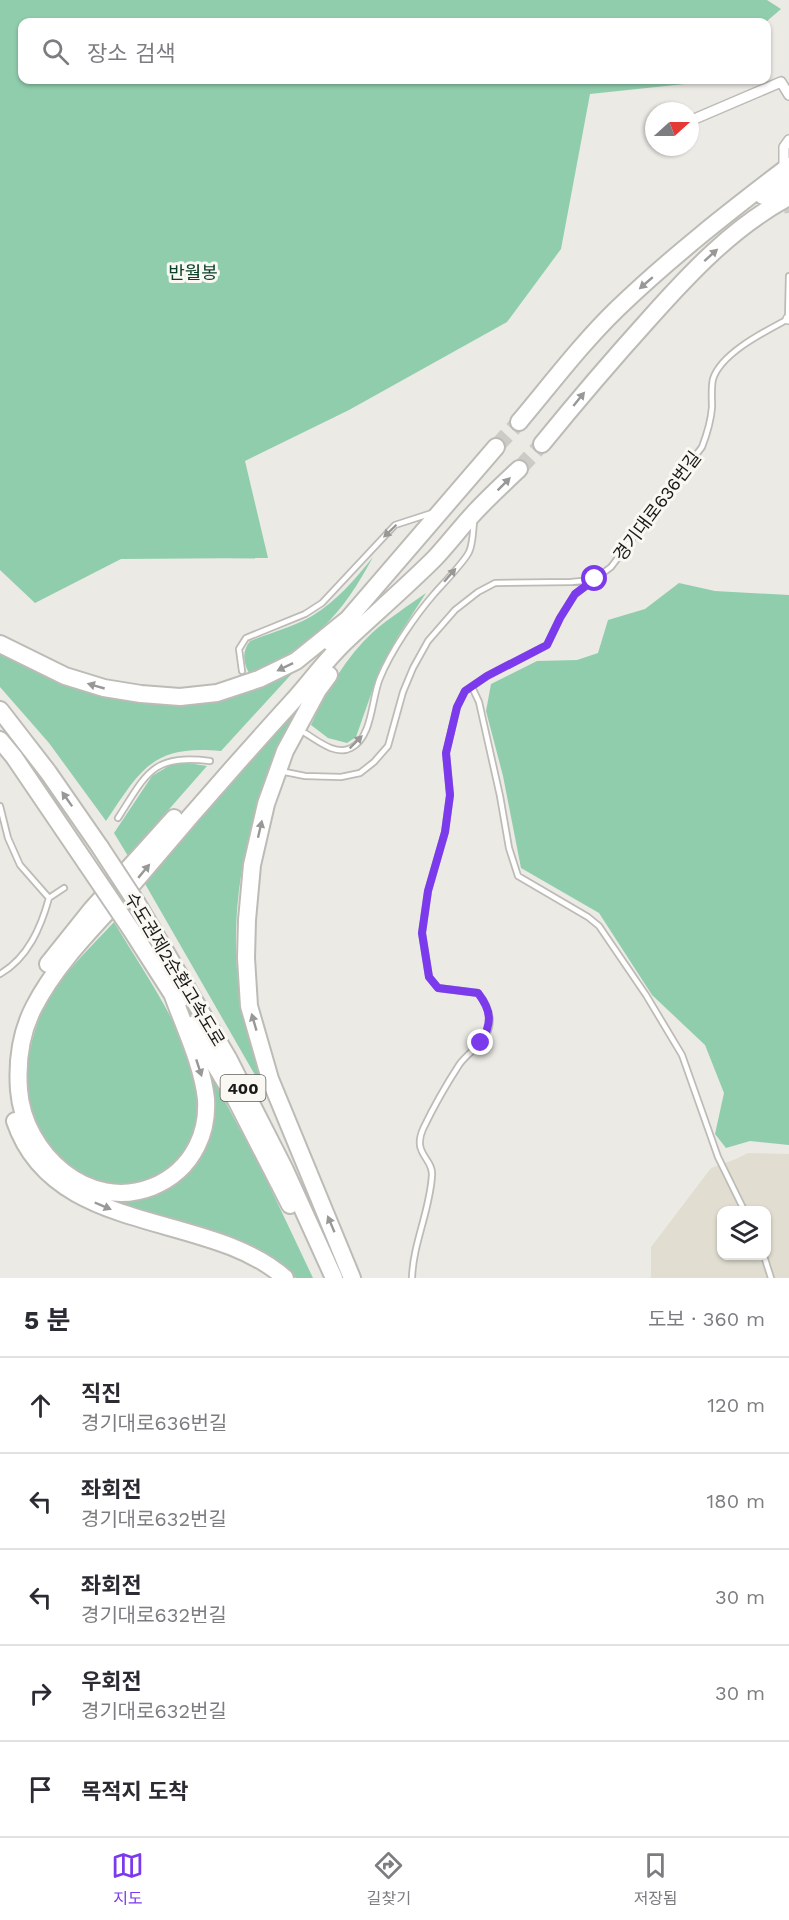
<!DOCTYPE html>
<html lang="ko">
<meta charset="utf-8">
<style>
body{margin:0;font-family:"Work Sans","Noto Sans KR",sans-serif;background:#f7f7f7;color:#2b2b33}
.controls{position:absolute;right:18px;bottom:18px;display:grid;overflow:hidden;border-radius:12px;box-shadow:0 2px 4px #0004}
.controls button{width:54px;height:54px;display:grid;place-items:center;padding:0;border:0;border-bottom:2px solid #e1e1e2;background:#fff;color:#2b2b33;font:30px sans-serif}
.compass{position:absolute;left:645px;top:102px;width:54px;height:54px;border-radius:50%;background:#fff;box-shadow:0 2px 4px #0004;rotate:69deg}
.stop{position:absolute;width:18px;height:18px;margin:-14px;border:4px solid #7c3aed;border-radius:50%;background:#fff}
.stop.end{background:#7c3aed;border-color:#fff;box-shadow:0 2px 6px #0008}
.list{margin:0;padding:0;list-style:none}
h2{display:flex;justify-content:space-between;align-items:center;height:78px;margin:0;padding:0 24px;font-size:26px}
h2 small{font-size:20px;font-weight:400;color:#7c7c81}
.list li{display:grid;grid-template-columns:39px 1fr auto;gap:18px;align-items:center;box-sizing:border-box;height:96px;padding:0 24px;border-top:2px solid #e1e1e2}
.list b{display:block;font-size:22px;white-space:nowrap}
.list p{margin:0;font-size:20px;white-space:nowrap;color:#7c7c81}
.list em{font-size:20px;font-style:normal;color:#7c7c81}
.icon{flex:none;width:33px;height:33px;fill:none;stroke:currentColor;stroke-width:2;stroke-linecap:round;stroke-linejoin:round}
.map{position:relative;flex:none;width:789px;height:1278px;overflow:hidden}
.search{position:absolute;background:#fff;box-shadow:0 2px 4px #0004;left:18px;right:18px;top:18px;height:66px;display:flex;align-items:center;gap:15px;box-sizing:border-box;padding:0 21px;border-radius:12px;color:#7c7c81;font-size:22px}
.sheet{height:558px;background:#fff}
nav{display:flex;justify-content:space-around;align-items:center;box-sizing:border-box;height:84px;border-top:2px solid #e1e1e2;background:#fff;font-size:16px;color:#7c7c81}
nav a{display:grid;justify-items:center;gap:3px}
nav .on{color:#7c3aed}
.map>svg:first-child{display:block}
</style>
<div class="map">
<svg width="789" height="1278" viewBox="0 0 789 1278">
<rect width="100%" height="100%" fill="#eceae5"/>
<path fill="#e1ded1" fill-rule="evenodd" d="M748,1153L789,1154V1278H651V1247L711,1168L736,1159ZM722,1210H766V1256H722Z"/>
<path fill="#90cdad" d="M0,0H767L781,9L766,22H22V80H698L694,83L590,94L561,249L507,322L349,410L245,461L268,558L121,559L35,603L0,570Z
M373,557C342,615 311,649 249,673C243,662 242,651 250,641C270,633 293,627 312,616C337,601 355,579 373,557Z
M679,583L715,591L789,595V1145L750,1141L726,1148L715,1134L724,1093L705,1045L652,995L599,913L521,868L503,776L486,711L491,684L537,661L577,660L598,653L608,620L645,609Z
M426,593L397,638L375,683L356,737L347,743L328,738L311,725C326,691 346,657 373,632C389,618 408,606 426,593Z
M0,651L168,702L298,667L221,751C152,744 140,771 106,821L49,743L0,687Z
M298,708C247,804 219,922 247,1031C252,1053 260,1074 267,1096L144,882Z
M188,763L207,766L128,856L114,833L152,776L172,764Z
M114,922C144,973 185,1028 197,1087C202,1111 197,1137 182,1156C138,1211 67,1183 37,1129C17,1092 29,1032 49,998C66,970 92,946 114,922Z
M210,1074L259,1164L313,1278H296L280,1265L96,1195L121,1198L193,1164Z"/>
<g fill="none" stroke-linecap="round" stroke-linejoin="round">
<path stroke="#cccbc6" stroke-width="9" stroke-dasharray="9 4.5" stroke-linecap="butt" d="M787,195L789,213"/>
<path stroke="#cccbc6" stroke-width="16" stroke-dasharray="16 8" stroke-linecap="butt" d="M496,447L519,422
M519,469L542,444"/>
<defs>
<path id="service" d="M242,671L239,649L246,638L305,614L322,603L395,525L432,513
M472,687L479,702L500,796L509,848L518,876L588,917L599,926L646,995L682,1055L718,1157L744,1210
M305,733C318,741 336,756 351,748C373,737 371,699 380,678C391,651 415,616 434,594C442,585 465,561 469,552C473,544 473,530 474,521
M285,772L305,776L341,777L360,773L374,762L388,746L403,692L413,668L428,641L455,610L478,592L495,583L571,582L593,580
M0,806L8,838L20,865L49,898
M118,818C147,773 152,754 210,761
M0,974C28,958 41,927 49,898L64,888
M764,1256L771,1278
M412,1278C413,1243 430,1211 432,1175C433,1158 412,1154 423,1129C433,1108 446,1085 459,1065C467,1053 483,1045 488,1031C493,1017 486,1003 478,993L438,988L429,977L422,933L428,891L445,832L450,795L446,753L457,707L465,691L487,676L547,645L560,618L575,594L611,567L702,447C707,434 711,421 712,407C712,398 711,387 713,379C721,353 766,331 788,319L789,276"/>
<path id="minor" d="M692,120L781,82L789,95
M784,163V147L789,140
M788,319H789"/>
<path id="motorway" d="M763,196L789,183
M519,422C551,384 581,344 617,309C671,257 730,211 789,166
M542,444C577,401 612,360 649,319C690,273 734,226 789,197
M331,643L344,628L348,619
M0,644L65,676L104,688L141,694L180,697L217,693L259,679L296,661L348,619L496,447
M329,675L318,690L285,751L266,804L252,865L247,920L246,958L249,1006L270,1079L352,1278
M0,710L48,772L100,847
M0,740L14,757L86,863
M138,905L228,1058L285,1170L334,1278
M130,928L178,1003
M48,964L92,909L174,818
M172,993C184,1027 202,1063 206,1099C207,1115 204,1132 197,1146C187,1166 172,1179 152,1187C88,1212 24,1154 19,1090C17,1062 21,1032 34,1007C61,955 105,917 142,873C191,815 241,758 292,702C311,681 328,657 349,638C378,611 407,586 435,558C449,543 461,527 475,512C489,497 504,483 519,469
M191,1025L236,1100L290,1205
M15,1121C54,1237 209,1210 285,1278"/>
</defs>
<use href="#service" stroke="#bdbbb6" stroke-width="8"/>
<use href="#minor" stroke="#bdbbb6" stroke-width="12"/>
<use href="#motorway" stroke="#bdbbb6" stroke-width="20"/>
<use href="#service" stroke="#fff" stroke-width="4.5"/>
<use href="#minor" stroke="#fff" stroke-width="9"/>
<use href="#motorway" stroke="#fff" stroke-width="16"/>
<defs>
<path id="motorway-bridge" d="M100,847L138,905
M86,863L130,928"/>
</defs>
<use href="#motorway-bridge" stroke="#bdbbb6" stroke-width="20" stroke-linecap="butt"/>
<use href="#motorway-bridge" stroke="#fff" stroke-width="16"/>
</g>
<defs><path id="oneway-solid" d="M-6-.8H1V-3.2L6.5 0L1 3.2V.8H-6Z" transform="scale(1.5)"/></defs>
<g fill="#989897">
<use href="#oneway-solid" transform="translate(711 255) rotate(-42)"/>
<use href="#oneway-solid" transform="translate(646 283) rotate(139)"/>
<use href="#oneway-solid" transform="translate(579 399) rotate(-51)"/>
<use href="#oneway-solid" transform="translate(504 484) rotate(-45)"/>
<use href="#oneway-solid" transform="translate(390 531) rotate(136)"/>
<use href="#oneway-solid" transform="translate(450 575) rotate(-49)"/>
<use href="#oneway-solid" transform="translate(285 667) rotate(154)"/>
<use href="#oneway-solid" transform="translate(96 686) rotate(-164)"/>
<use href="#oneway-solid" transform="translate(356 742) rotate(-45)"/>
<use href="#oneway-solid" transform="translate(67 799) rotate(-125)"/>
<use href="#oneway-solid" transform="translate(260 829) rotate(-77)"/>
<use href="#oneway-solid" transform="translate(144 871) rotate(-50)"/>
<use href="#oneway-solid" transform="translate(254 1022) rotate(-106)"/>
<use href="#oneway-solid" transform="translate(199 1068) rotate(72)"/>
<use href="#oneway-solid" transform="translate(103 1206) rotate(23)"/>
<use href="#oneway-solid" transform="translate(331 1224) rotate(-113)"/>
</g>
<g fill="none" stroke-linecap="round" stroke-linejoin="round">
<path stroke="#7c3aed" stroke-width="8" d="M481,1043C492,1023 492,1011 478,993L438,988L429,977L422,933L428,891L445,832L450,795L446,753L457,707L465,691L487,676L547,645L560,618L575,594L595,579"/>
</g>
<g text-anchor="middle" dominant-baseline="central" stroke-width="6" stroke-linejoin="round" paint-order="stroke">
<rect fill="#f9f8f2" stroke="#5d5d59" stroke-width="1.5" x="220.5" y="1075" width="45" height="26" rx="4.5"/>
<g font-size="16" font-weight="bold" fill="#1a1a18">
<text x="243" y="1088">400</text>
</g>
<g font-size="18" fill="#0b402a" stroke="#f9f8f2">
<text x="193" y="272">반월봉</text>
</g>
<g font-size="18" fill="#1a1a18" stroke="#f9f8f2">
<text transform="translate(657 506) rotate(-53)">경기대로636번길</text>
<text transform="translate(175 969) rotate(59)">수도권제2순환고속도로</text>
</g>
</g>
</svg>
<div class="controls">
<button><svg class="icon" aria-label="layers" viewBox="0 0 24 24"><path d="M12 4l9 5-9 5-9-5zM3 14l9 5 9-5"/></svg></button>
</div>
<svg class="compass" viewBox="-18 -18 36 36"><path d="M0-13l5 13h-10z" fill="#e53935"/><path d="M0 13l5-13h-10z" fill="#7c7c81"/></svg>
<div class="stop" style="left:595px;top:579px"></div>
<div class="stop end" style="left:481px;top:1043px"></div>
<div class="search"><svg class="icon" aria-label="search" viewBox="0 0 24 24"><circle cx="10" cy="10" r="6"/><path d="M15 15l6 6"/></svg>장소 검색</div>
</div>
<section class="sheet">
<h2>5 분<small>도보 · 360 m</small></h2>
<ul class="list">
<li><svg class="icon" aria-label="ahead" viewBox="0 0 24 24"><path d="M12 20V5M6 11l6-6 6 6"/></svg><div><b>직진</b><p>경기대로636번길</p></div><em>120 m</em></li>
<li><svg class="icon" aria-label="left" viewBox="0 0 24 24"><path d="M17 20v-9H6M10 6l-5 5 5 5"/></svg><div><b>좌회전</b><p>경기대로632번길</p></div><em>180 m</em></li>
<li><svg class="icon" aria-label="left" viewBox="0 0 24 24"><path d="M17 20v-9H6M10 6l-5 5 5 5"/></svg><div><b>좌회전</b><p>경기대로632번길</p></div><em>30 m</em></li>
<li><svg class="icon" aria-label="right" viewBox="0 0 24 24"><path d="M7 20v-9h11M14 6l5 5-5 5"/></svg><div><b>우회전</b><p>경기대로632번길</p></div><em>30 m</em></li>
<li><svg class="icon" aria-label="arrive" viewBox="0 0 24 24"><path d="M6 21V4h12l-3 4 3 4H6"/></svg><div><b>목적지 도착</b></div></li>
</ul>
</section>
<nav>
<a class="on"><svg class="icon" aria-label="map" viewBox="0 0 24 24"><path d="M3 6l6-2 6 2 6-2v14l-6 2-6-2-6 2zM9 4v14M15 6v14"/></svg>지도</a>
<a><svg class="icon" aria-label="directions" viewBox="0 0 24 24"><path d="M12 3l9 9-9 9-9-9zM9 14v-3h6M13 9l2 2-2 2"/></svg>길찾기</a>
<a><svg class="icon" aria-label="saved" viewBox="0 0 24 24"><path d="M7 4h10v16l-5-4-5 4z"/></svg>저장됨</a>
</nav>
